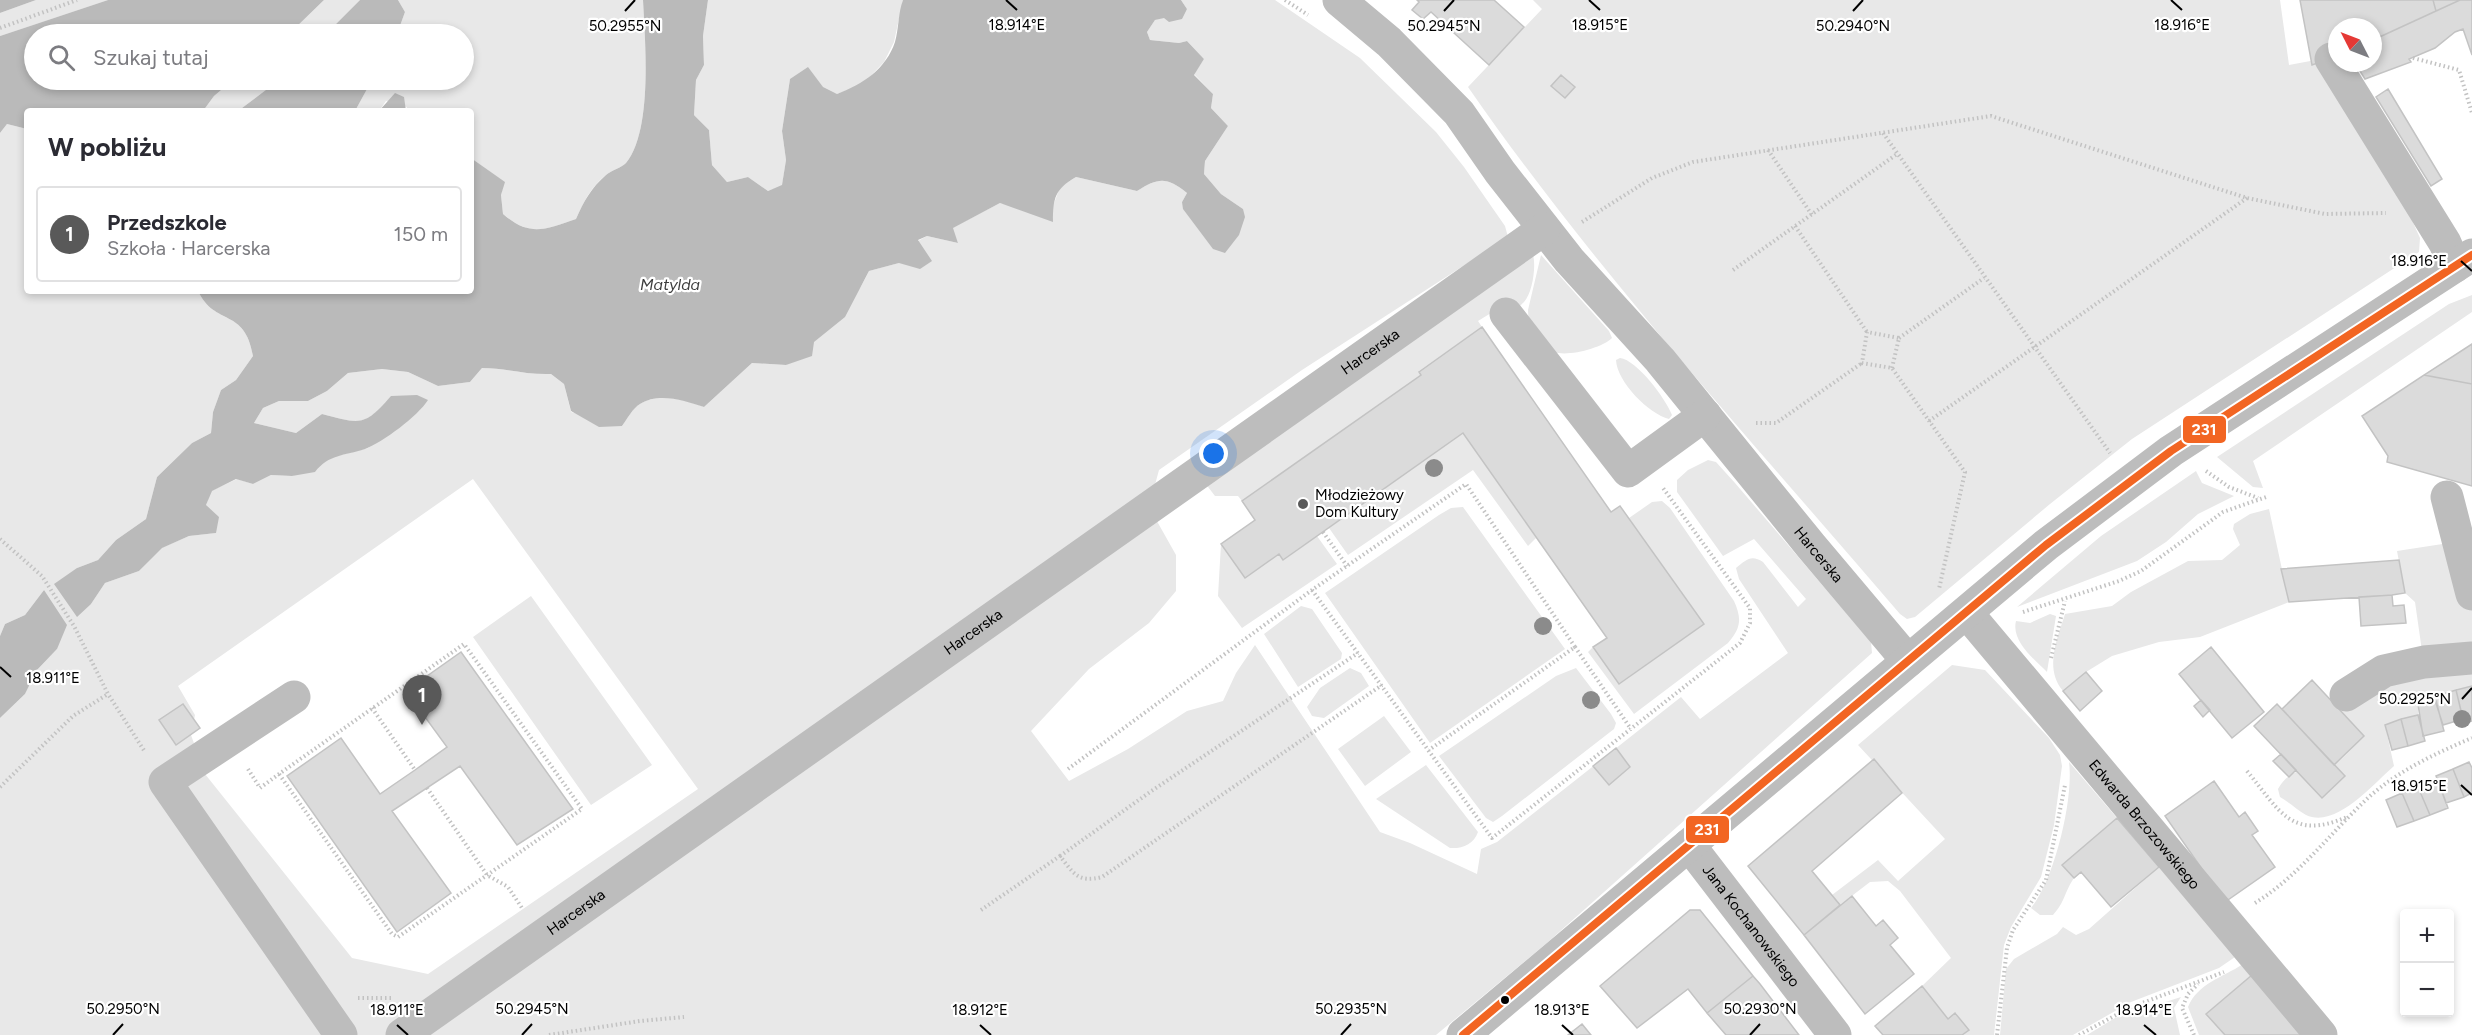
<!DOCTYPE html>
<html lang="pl">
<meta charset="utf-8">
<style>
body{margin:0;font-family:Figtree,sans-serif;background:#f7f7f7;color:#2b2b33}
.controls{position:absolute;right:18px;bottom:18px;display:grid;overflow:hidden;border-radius:6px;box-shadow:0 3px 9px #0003}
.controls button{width:54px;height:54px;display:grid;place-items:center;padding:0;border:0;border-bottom:2px solid #e1e1e2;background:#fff;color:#2b2b33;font:30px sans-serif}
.compass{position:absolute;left:2328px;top:18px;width:54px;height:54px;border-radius:50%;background:#fff;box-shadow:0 3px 9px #0003;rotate:312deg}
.you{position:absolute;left:1214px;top:454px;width:21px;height:21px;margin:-15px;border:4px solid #fff;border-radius:50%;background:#1a73e8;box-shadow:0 0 0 9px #1a73e833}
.badge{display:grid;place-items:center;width:39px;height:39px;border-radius:50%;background:#595959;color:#fff;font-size:20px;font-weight:700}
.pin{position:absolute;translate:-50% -50px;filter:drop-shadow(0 2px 3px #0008)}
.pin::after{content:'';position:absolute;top:32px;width:21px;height:18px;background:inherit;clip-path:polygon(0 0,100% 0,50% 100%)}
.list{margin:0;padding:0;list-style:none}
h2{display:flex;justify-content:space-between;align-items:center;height:78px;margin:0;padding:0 24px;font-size:26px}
h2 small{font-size:20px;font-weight:400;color:#7c7c81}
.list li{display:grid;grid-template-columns:39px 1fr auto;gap:18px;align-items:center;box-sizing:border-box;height:96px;margin:0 12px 12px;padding:0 12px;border:2px solid #e1e1e2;border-radius:6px}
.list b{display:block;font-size:22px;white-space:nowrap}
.list p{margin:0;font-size:20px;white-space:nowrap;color:#7c7c81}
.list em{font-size:20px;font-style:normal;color:#7c7c81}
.icon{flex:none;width:33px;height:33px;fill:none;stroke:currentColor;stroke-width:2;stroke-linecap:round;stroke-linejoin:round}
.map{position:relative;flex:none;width:2472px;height:1035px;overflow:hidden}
.search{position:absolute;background:#fff;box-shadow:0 3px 9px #0003;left:24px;top:24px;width:450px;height:66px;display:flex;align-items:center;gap:15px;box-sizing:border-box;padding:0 21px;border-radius:33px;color:#7c7c81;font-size:22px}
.panel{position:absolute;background:#fff;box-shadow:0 3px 9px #0003;left:24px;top:108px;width:450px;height:186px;border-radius:6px}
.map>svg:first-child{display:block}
</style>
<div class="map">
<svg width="2472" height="1035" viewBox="0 0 2472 1035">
<rect width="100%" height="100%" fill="#fff"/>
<path fill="#e8e8e8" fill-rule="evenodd" d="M36,0H108L0,36V13Z
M324,0H360L326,34H289Z
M398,0H643C645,41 653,130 626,163C621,168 612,170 606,175C591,187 584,201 576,219C544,230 531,237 503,214L501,195L504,182L471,158V111H406L407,107L386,101L379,111H355L372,80H464V34H397L405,12Z
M708,0H903L894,42L884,62L863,84L837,94L790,79L782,131L786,160L782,186L768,191L748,177L727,182L712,165L709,130L694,115L696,80L704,65L703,36Z
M1181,0H1275L1360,58L1436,132L1464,167L1505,226L1508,237L1302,370L1159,470L1149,507L1176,555V591L1149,623L1089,669L1031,731L1069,781L1128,749L1187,711L1223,701L1236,673L1255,645L1380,832L1410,843L1477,874L1481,849L1497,842L1681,697L1700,719L1788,653L1739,579L1736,568C1746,560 1751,554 1763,562L1798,607L1806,599L1754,539L1723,556L1677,492V480L1688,470L1708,460L1716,462L1735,483L1871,642L1872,653L1548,942L1436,1035H0V718L25,694L37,670L57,649L44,590L25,615L5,624L0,636V133L7,124L27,129V291H198C215,327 245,307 253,356L236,380L221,390L213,412L211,433L192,443L157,477L146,519L116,540L98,560L77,568L91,604L105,583L139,571L161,548L189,536L216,533L206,505L211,491L237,479L253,484L271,475L292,476L325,459L368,448L386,435L392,396C364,427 361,424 322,414L296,433L254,423L263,408L279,401H308L327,391L348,373L382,369L408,372L438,386L470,382L482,368C506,368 527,375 551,374L564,384L571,412L622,426C627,419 633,408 640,404C659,392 685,400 704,407L752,363L786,365C822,336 849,313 869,271L899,263L918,241L927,236L958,243L952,228L1000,203L1020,208L1053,206L1060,187L1076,177L1137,191C1159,177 1167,177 1187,193L1182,202L1243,209L1221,194L1204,174L1205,161L1228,126L1211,108L1213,94L1194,74L1204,59L1187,41L1179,43L1150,40L1147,32L1155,20L1187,9ZM473,479L698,789L428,974L352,958L205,774L191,735L195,715L178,686Z
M1533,0H2280L2289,65L2321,59L2406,207L2420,238L2419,252L2132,439L2050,504L1915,617L1907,619L1900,614C1753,442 1597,273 1468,87L1542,9Z
M233,80H279L238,111H203L214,96Z
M1532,252C1537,262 1533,293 1524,302C1517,310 1505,315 1496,321L1491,313L1478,321L1482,327L1419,371L1421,375L1242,501L1238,496H1215L1205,483Z
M1541,255L1609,331L1612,338C1602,348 1568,357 1554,352C1545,349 1536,336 1529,330L1528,310Z
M2472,295V312L2253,461L2263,488L2253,487L2217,457L2449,304Z
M1620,358C1637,360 1666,399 1672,415L1669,419C1649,414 1617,382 1616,360Z
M1463,433L1536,538L1528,546L1473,470L1348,555L1329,528Z
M2196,471L2202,483L2234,496L2198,514L2166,542L2137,561L2017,607L2101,536Z
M1662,501L1670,508L1734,601C1742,619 1741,628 1728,643L1634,714L1588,652L1593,647L1620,684L1704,624L1629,518L1652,502Z
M1463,507L1565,649L1430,743L1325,593L1439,515L1451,508Z
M2269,509L2289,602L2200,637L2159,642L2112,656L2086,672L2063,691C2044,669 2057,639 2065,614L2112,606L2131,592L2188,561L2222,560L2240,545L2233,529L2234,524L2250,514Z
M1317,536L1337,564L1242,628L1218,596L1221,544L1245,578L1279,554L1284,560Z
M2449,543L2472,609V650L2422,651L2415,602L2405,593L2397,551Z
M531,596L652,765L591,805L473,637Z
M1301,606L1312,609L1342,653L1341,659L1298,687L1264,634Z
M2050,614L2056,616L2047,672C2034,659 2011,641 2016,621L2030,623Z
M1952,665L1985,670L2049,738L2060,755L2062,766L2054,825L2041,877L2011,927L2004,945L1994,1035H1962L1968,1030L1956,1013L1948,1019L1922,986L1951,958L1900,891L1888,881L1870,882L1840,905L1832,895L1878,860L1898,881L1945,839L1858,745Z
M2472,666V686L2435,696L2436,701L2418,705V715L2385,725L2394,766C2373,784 2336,829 2306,815C2298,811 2289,802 2280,797L2278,789C2293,764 2309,772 2332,765C2343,761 2355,744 2364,736L2340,710L2357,694Z
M1350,668L1361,673L1369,686L1324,718L1312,716L1307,707L1320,688Z
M1576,668L1611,714L1616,723L1614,729L1502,816L1493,822L1486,818L1439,756L1556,676Z
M1384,716L1411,752L1365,786L1338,749Z
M2069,762L2117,818L2063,865L2074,878C2064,893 2065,902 2053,915H2040L2031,908C2054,880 2074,799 2069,762Z
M1426,765L1478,832C1474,844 1462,849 1450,848L1376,799Z
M2159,867L2235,957L2219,968L2131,1002L2073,1035H2000L2006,969L2014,959L2057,934L2063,927L2076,935L2089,929Z
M2243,964L2252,975L2207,1013L2225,1035H2199L2188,1007C2198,983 2222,978 2243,964Z
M2181,997L2174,1008L2180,1035H2087L2115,1018Z"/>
<path fill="#bababa" d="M0,0H36L0,13Z
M108,0H324L289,34H34V80H233L214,96L203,111H27V129L7,124L0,133V36Z
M360,0H398L405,12L397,34H326Z
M643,0H708L703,36L704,65L696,80L694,115L709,130L712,165L727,182L748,177L768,191L782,185L786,160L782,131L790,79L808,67L823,87L837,94C863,84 886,69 895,42C899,28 898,13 903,0H1181L1187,9L1182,19L1169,22L1164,18L1155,20L1147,32L1150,40L1179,43L1187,41L1204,59L1194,75L1213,94L1211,108L1228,126L1205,161L1204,174L1221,194L1243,209L1245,217L1239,235L1225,253L1213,249L1183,209L1182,202L1187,193C1167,177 1159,177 1137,191L1076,177C1055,189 1053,198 1053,222L1000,203L953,228L958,243L927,236L918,240L932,261L920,269L899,263L869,271L845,317L814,342L812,356L786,365L752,363L704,407C685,401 659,392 640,404C633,408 627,419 622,426L599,427L571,411L564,384L551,374C527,375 506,368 482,368L470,382L438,386L408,372L382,369L348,373L327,391L308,401H279L263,408L254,423L296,433L322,414C361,424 364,427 391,396L417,395L428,400C418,416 383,442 365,449C344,456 329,454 315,472L292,476L271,475L253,484L236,479L212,491L206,505L219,517L216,533L189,536L162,548L139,571L105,583L91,604L77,617L54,584L77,568L98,560L116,540L146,519L157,477L192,443L211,433L213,412L221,390L236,380L253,356C245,307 215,327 198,291H471V158L505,182L501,195L503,214C530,237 544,230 576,219C584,201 591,188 606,175C612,170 621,168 626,163C653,130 645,41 643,0Z
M279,80H372L355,111H238Z
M395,93L404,97L406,111H379Z
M44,590L67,625L57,649L37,670L25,694L0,718V636L5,624L25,615Z"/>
<path fill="#dbdbdb" stroke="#c3c3c3" stroke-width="1.5" d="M1417,0H1494L1524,27L1489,65L1431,12L1423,19L1412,10L1419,2Z
M2300,0H2433L2436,11L2373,40V27H2337V56L2312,65Z
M2433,0H2460L2436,11Z
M2460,0H2472V55L2463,29L2455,32L2435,48L2409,59L2411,62L2365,79L2355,63H2373V40Z
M1561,75L1575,87L1565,98L1551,86Z
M2388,89L2442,179L2431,186L2376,97Z
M1482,327L1611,512L1620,506L1704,624L1619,684L1593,647L1607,638L1463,433L1283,560L1279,554L1245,578L1221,544L1255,520L1242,501L1421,375L1419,372Z
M2472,344V384L2424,375Z
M2424,375L2472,384V486L2387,462L2388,456L2362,416Z
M2399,560L2405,593L2392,595L2289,602L2281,569Z
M2392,595L2393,606L2404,605L2406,623L2361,626L2359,597Z
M2211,647L2264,712L2232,738L2179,674Z
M461,652L573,809L517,845L460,766L392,811L451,893L397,932L287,776L341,738L380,794L415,770L447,747L406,691Z
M2086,672L2102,691L2080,711L2063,691Z
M2312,680L2364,736L2334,765L2282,709Z
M2472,686V721L2464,723L2456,690Z
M2456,690L2463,719L2443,725L2434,697Z
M2201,700L2210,710L2203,717L2194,706Z
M2436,701L2444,731L2423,736L2418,704Z
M183,704L200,728L176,745L159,720Z
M2277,704L2345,776L2322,798L2254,726Z
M2418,715L2425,741L2408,746L2401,719Z
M2401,719L2408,746L2392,750L2385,725Z
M1616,748L1630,767L1609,785L1593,766Z
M2281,754L2296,770L2289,777L2273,761Z
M1874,759L1902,793L1812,871L1840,905L1804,935L1748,866Z
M2469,762L2472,768V793L2464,797L2453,769Z
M2453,769L2464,797L2446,803L2436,776Z
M2438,780L2448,808L2430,815L2418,787Z
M2214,781L2239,817L2245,812L2258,831L2252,835L2275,867L2225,902L2165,816Z
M2418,787L2430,815L2414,821L2402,793Z
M2402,793L2414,821L2397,827L2386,800Z
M2117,818L2159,867L2111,907L2081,872L2074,878L2062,865Z
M1852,896L1876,926L1883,920L1898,938L1890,945L1914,974L1865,1014L1804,935Z
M1690,910H1700L1753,976L1707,1013L1688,989L1637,1028L1600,986Z
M2252,975L2304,1035H2225L2206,1014Z
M1753,976L1760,984L1799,1035H1726L1707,1013Z
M1922,986L1948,1019L1955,1013L1969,1030L1962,1035H1883L1875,1026Z
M1582,1024L1591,1035H1568Z"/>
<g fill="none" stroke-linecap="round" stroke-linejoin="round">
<path stroke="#c2c2c2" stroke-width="4" stroke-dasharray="1.5 3" stroke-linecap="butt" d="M1285,0L1308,15
M0,28L77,0
M2413,58L2459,70L2472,113
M1883,133L2110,453
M1768,150L1812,215
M1582,222L1652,178L1693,162L1991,116L2247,198L2325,214L2386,213
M1795,226L1867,332
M1733,270L1897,154
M1899,338L1984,278
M1892,368L1899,338L1867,332L1862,363L1892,368L1965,472L1939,589
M1929,421L2247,198
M1756,423H1776L1862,363
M2206,471L2229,487L2258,498
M1323,532L1347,566
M0,539L42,576L74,626L108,694L145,752
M1312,590L1492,838L1740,643L1750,623V608L1663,488
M2023,612L2119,581L2141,571L2223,512L2266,497
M1575,647L1631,729
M2051,658L2065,601
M372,708L415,770
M248,769L260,788L279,774L464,644L582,809L398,937L392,934L279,774
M1068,769L1312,590L1466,484L1575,647L1429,750
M2247,771C2280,811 2291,841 2347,817
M0,787L73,716L108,694
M427,788L487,875L508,887L522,908
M1060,856L1150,792L1358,653
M2255,903C2299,876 2331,832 2369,797C2398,771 2436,753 2472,738
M981,910L1060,856C1074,874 1078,883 1102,877L1382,685
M358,998H392
M549,1035L640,1021L684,1017
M1997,1035L2007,948L2013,930L2046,880L2065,785
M2079,1035L2129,1008L2224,972
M2194,1035L2182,1008L2188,994L2198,984"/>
<g stroke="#bdbdbd" stroke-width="33">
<path id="s1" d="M1339,0L1389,42L1459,113L1500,172L1569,260L1660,360L1811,546L1908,661"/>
<path d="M2331,59L2445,243L2455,266"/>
<path d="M1506,314L1628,471L1705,415"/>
<path d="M2447,497L2472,594"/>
<path id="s2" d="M1967,613L2321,1035"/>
<path d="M2346,695L2384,671L2424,662L2472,658"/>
<path d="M294,697L165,782L341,1035"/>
<path id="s3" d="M1689,845L1835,1035"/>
<path id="s4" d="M402,1035L1544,229"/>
<path d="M1463,1035L2046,545L2171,451L2472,255"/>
</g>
<defs>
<path id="bus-1" d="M1463,1035L2046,545L2171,451L2472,255"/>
</defs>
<use href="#bus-1" stroke="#fff" stroke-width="12"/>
<use href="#bus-1" stroke="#f26522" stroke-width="8"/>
</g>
<g fill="#8b8b8b">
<circle cx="1434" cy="468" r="9"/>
<circle cx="1543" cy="626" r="9"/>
<circle cx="1591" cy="700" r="9"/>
<circle cx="2462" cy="719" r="9"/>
</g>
<path fill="none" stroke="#000" stroke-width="2" d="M1006,0L1017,10M1589,0L1600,10M2171,0L2182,10M625,11L635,0M1444,11L1454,0M1853,11L1863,0M2461,261L2472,271M0,667L11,677M2462,699L2472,688M2461,785L2472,795M397,1025L408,1035M980,1025L991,1035M1562,1025L1573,1035M2144,1025L2156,1035M113,1035L123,1024M522,1035L532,1024M1341,1035L1351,1024M1750,1035L1760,1024"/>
<circle fill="#595959" stroke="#fff" stroke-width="2" cx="1303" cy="504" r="6"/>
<circle fill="#000" stroke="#fff" stroke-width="2" cx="1505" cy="1000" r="5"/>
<g text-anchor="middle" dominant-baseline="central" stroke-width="4.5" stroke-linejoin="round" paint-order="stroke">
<g font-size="15" fill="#000" stroke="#fff">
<text stroke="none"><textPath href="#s4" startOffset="1185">Harcerska</textPath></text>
<text stroke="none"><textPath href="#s1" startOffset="735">Harcerska</textPath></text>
<text stroke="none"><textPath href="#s4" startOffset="699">Harcerska</textPath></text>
<text stroke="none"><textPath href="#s2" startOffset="276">Edwarda Brzozowskiego</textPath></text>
<text stroke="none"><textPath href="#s4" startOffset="213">Harcerska</textPath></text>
<text stroke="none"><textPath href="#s3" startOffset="102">Jana Kochanowskiego</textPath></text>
</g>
<g font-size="15" fill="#000" stroke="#fff" text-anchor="start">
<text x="1315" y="495">Młodzieżowy<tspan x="1315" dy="17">Dom Kultury</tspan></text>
</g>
<g font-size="16" font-style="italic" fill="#3d3d3d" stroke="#fff">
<text x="670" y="284">Matylda</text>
</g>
</g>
<g font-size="15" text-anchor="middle" fill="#000" stroke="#fff" stroke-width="4.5" stroke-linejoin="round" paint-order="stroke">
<text x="1017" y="30">18.914°E</text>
<text x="1600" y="30">18.915°E</text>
<text x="2182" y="30">18.916°E</text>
<text x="625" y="31">50.2955°N</text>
<text x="1853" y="31">50.2940°N</text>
<text x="1444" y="31">50.2945°N</text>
<text x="2419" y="266">18.916°E</text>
<text x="53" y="683">18.911°E</text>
<text x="2415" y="704">50.2925°N</text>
<text x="2419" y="791">18.915°E</text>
<text x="123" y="1014">50.2950°N</text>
<text x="532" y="1014">50.2945°N</text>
<text x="1351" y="1014">50.2935°N</text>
<text x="1760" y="1014">50.2930°N</text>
<text x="397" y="1015">18.911°E</text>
<text x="980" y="1015">18.912°E</text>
<text x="1562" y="1015">18.913°E</text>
<text x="2144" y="1015">18.914°E</text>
</g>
<g stroke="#fff" stroke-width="2">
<rect x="2182" y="415" width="45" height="29" rx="6" fill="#f26522"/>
<rect x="1685" y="815" width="45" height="29" rx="6" fill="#f26522"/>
</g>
<g font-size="16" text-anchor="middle" font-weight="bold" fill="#fff">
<text x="2204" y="435">231</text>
<text x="1707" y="835">231</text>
</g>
</svg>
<div class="controls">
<button>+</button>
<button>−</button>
</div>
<svg class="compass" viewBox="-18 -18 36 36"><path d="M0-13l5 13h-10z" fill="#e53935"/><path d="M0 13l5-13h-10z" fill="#7c7c81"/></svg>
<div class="you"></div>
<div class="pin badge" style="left:422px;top:725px">1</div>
<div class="search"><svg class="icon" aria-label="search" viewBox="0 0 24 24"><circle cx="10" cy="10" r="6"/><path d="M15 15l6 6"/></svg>Szukaj tutaj</div>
<section class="panel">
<h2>W pobliżu<small></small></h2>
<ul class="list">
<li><span class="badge">1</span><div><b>Przedszkole</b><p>Szkoła · Harcerska</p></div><em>150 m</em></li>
</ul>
</section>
</div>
